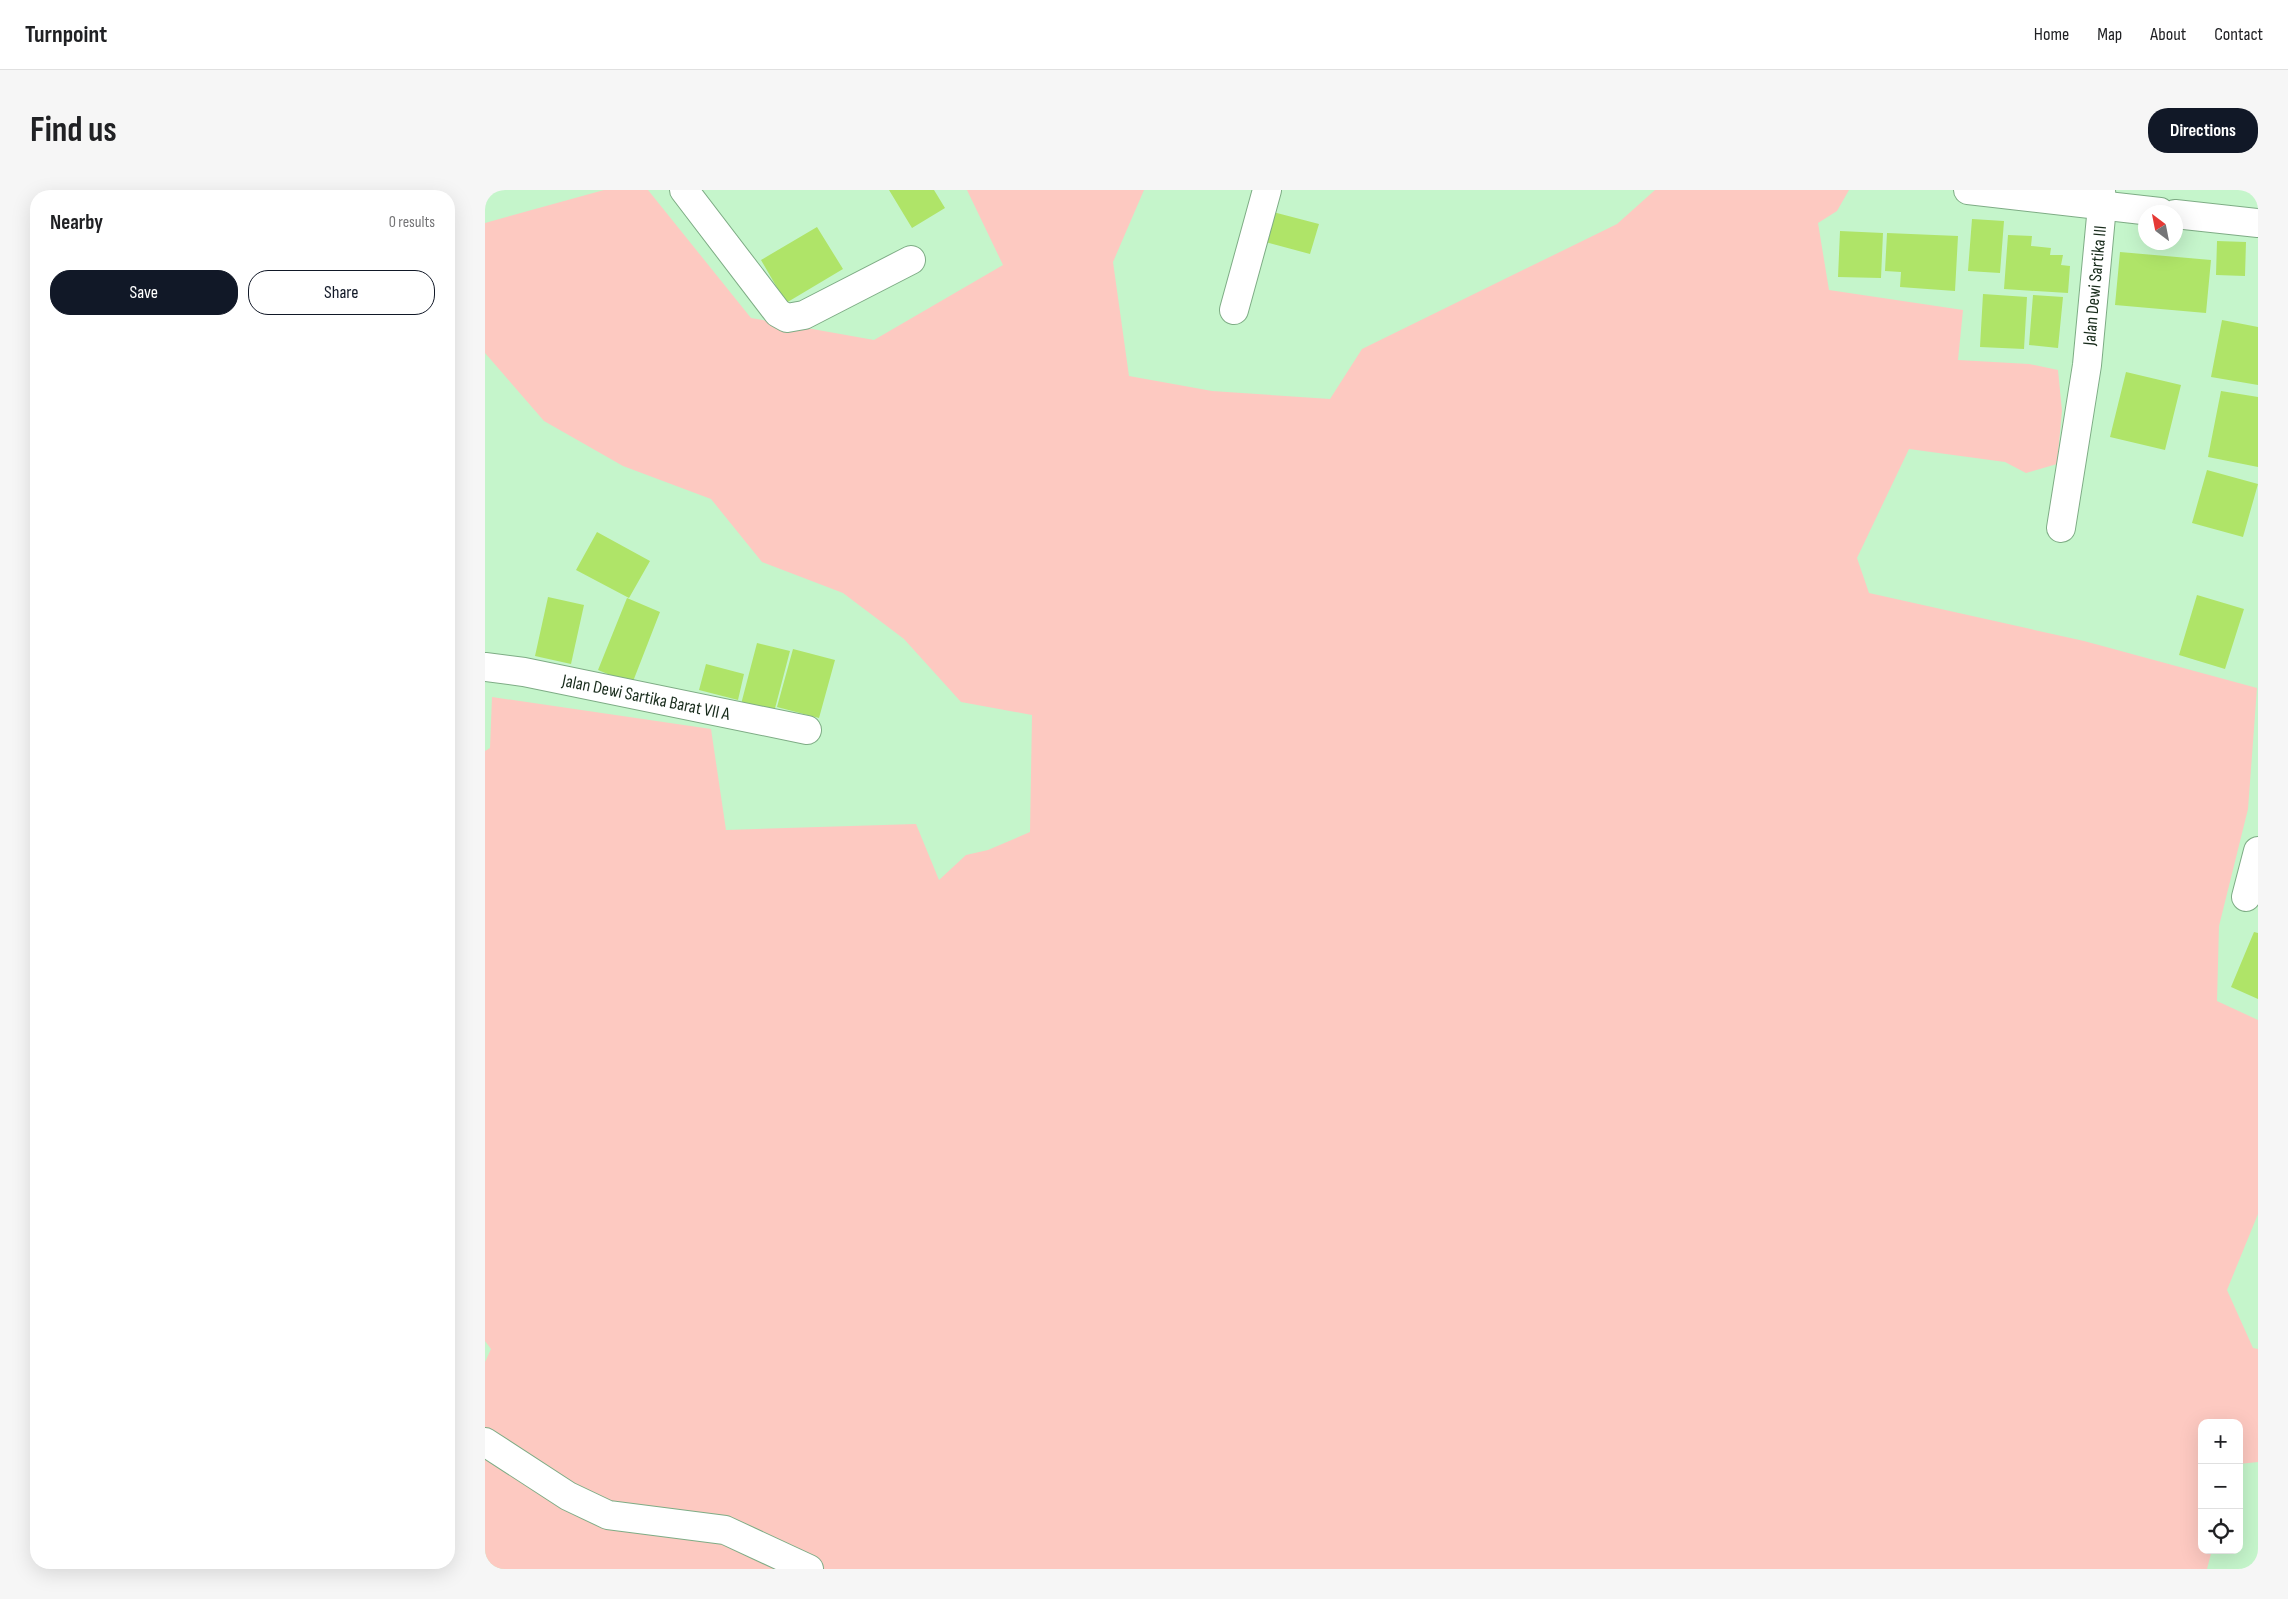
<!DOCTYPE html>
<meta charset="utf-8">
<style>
body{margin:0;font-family:"Sofia Sans Condensed",sans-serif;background:#f6f6f6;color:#202124}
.controls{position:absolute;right:15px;bottom:15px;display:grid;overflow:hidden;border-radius:10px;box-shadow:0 5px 20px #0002}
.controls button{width:45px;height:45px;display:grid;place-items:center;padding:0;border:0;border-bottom:1px solid #e0e0e0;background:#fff;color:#202124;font:25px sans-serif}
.compass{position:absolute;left:1653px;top:15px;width:45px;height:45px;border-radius:50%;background:#fff;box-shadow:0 5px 20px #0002;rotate:328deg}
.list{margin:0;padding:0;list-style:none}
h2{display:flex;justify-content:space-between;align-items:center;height:65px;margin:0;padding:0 20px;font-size:21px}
h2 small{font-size:16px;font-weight:400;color:#757577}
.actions{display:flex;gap:10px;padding:15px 20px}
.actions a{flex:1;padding:11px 0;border:1px solid #111827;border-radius:20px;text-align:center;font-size:18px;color:#111827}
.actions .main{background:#111827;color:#fff}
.icon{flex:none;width:28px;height:28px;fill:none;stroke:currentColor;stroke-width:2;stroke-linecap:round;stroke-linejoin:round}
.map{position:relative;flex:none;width:1773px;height:1379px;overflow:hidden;border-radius:20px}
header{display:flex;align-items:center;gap:30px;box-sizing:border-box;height:70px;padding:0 25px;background:#fff;border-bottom:1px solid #e0e0e0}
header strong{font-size:24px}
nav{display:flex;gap:28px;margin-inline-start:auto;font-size:18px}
.intro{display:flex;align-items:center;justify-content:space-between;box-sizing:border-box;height:120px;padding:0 30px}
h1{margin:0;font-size:35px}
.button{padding:12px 22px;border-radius:20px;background:#111827;color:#fff;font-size:18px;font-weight:700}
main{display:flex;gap:30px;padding:0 30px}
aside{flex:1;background:#fff;border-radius:20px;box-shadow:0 5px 20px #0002}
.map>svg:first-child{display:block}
</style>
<header>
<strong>Turnpoint</strong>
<nav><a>Home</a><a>Map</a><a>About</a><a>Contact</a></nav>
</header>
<div class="intro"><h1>Find us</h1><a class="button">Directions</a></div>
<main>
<aside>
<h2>Nearby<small>0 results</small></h2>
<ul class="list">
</ul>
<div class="actions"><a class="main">Save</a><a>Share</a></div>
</aside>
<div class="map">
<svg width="1773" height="1379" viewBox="0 0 1773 1379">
<rect width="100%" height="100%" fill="#c5f5cb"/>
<path fill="#fdc9c1" d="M119,0H163L266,128L389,150L518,75L482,0H659L628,72L644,186L727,201L845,209L877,159L1132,34L1170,0H1364L1352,21L1333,33L1344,100L1478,120L1473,170L1544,174L1573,180L1577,221L1572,274L1541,283L1520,272L1424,259L1372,368L1384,403L1599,451L1772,498L1763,619L1734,736L1732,811L1773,830V1024L1742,1100L1768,1158L1773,1159V1272L1754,1274V1233H1717V1360H1727L1722,1379H0V1172L6,1159L0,1151V561L5,558L7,507L226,539L241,640L431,634L454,690L481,665L503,660L545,642L547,525L476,512L419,449L358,403L277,372L226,309L138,276L59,231L0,163V33Z"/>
<path fill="#afe468" d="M404,0H449L460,18L427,38Z
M788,22L834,34L825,64L780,52Z
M1487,29L1519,31L1515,83L1483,81Z
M332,37L358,79L301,113L276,70Z
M1355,41L1398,43L1396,88L1353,87Z
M1402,43L1473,46L1470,101L1415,97L1416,82L1400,81Z
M1523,45L1547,46L1546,56L1566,58L1565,65H1578L1576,75L1585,76L1583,103L1519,99Z
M1732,51L1761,52L1760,86L1731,85Z
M1635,62L1726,70L1721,123L1630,115Z
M1498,104L1542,107L1539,159L1495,157Z
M1548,105L1578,107L1573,158L1544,155Z
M1737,130L1773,137V195L1726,187Z
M1641,182L1696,195L1680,260L1625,247Z
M1736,201L1773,207V277L1723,267Z
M1722,280L1773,294L1758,347L1707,333Z
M112,342L165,371L144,408L91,380Z
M1712,405L1759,419L1740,479L1694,465Z
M63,407L99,415L86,474L50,466Z
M142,408L175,422L147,494L113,480Z
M272,453L305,461L288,526L255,518Z
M308,459L350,470L334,528L292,517Z
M221,474L259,484L253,510L214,500Z
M1769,742L1773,743V809L1746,797Z"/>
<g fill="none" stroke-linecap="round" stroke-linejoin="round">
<defs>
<g id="minor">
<path d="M199,0L293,123L302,128L319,125L426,70"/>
<path d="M1483,0L1675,22"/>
<path d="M1690,24L1773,33"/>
<path d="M749,120L782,0"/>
<path id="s1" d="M1576,338L1602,175L1617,16L1616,0"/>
<path id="s2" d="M0,477L39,482L322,540"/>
<path d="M1761,707L1773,661"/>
<path d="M0,1252L83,1306L123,1325L240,1340L324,1379"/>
</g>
</defs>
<use href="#minor" stroke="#7eac85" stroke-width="30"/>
<use href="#minor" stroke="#fff" stroke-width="28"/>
</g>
<g text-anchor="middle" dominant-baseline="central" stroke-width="4.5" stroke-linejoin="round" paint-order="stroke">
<g font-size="18" fill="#192c1c" stroke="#c5f5cb">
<text stroke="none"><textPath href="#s1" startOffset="245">Jalan Dewi Sartika III</textPath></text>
<text stroke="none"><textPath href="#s2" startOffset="164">Jalan Dewi Sartika Barat VII A</textPath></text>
</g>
</g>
</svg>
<div class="controls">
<button>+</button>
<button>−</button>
<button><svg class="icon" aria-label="locate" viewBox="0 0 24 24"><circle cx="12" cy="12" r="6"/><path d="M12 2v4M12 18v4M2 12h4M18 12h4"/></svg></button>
</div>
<svg class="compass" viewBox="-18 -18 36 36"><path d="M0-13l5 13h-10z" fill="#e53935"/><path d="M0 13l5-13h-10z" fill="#757577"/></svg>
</div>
</main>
